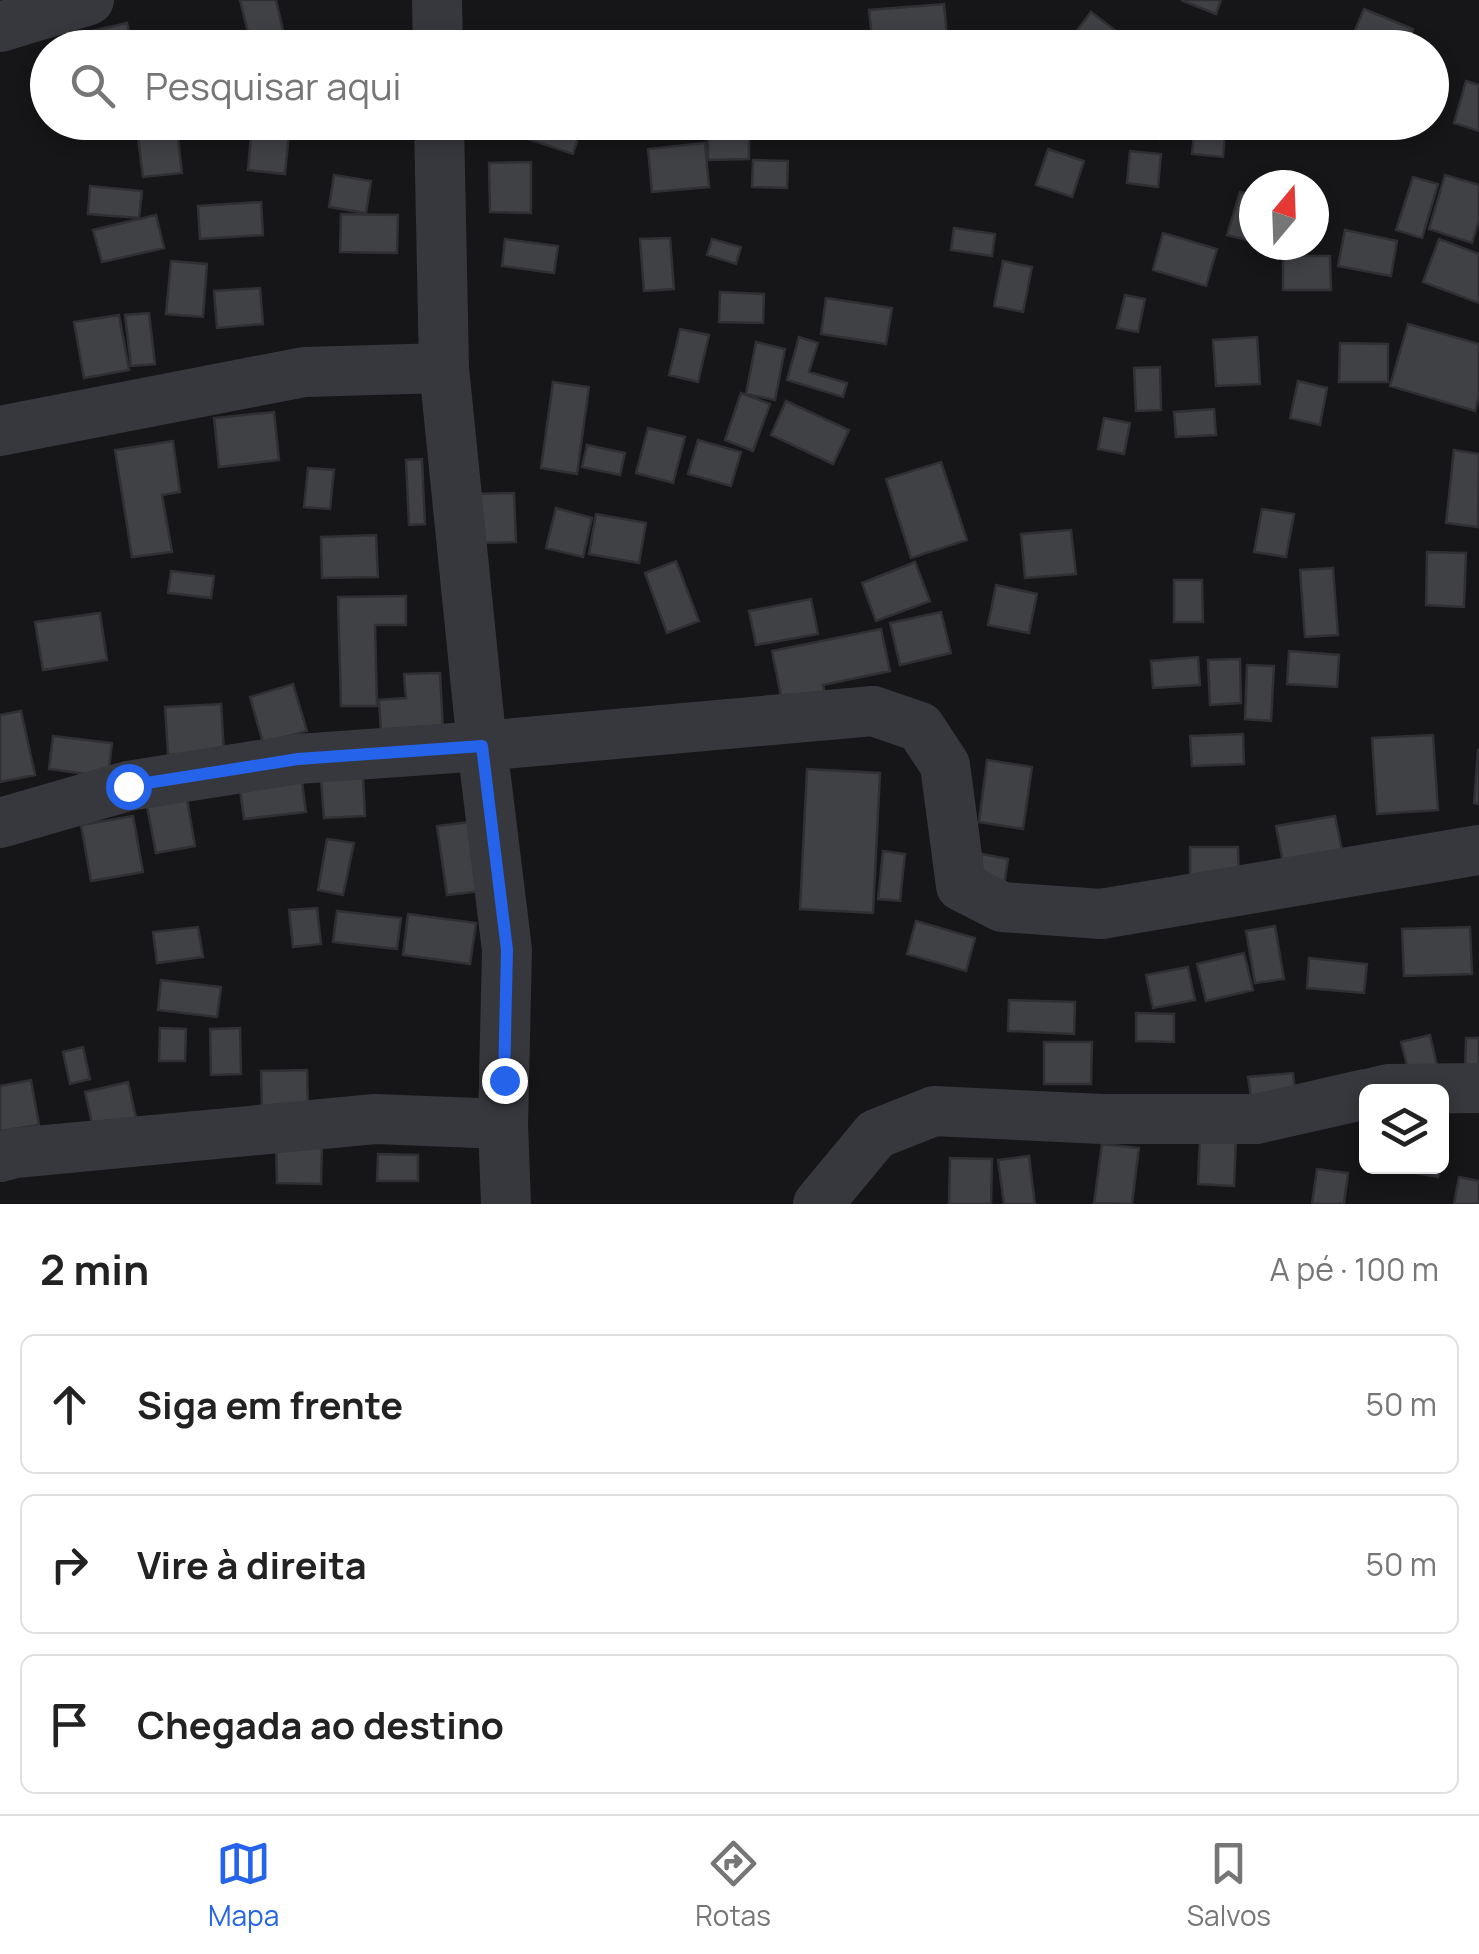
<!DOCTYPE html>
<html lang="pt">
<meta charset="utf-8">
<style>
body{margin:0;font-family:Manrope,sans-serif;background:#f6f6f6;color:#222}
.controls{position:absolute;right:30px;bottom:30px;display:grid;overflow:hidden;border-radius:15px;box-shadow:0 5px 15px #0003}
.controls button{width:90px;height:90px;display:grid;place-items:center;padding:0;border:0;border-bottom:2px solid #e0e0e0;background:#fff;color:#222;font:50px sans-serif}
.compass{position:absolute;left:1239px;top:170px;width:90px;height:90px;border-radius:50%;background:#fff;box-shadow:0 5px 15px #0003;rotate:19deg}
.stop{position:absolute;width:30px;height:30px;margin:-22px;border:8px solid #2563eb;border-radius:50%;background:#fff}
.stop.end{background:#2563eb;border-color:#fff;box-shadow:0 2px 10px #0008}
.list{margin:0;padding:0;list-style:none}
h2{display:flex;justify-content:space-between;align-items:center;height:130px;margin:0;padding:0 40px;font-size:42px}
h2 small{font-size:32px;font-weight:400;color:#767676}
.list li{display:grid;grid-template-columns:65px 1fr auto;gap:30px;align-items:center;box-sizing:border-box;height:140px;margin:0 20px 20px;padding:0 20px;border:2px solid #e0e0e0;border-radius:15px}
.list b{display:block;font-size:38px;white-space:nowrap}
.list em{font-size:32px;font-style:normal;color:#767676}
.icon{flex:none;width:55px;height:55px;fill:none;stroke:currentColor;stroke-width:2;stroke-linecap:round;stroke-linejoin:round}
.map{position:relative;flex:none;width:1479px;height:1204px;overflow:hidden}
.search{position:absolute;background:#fff;box-shadow:0 5px 15px #0003;left:30px;right:30px;top:30px;height:110px;display:flex;align-items:center;gap:25px;box-sizing:border-box;padding:0 35px;border-radius:55px;color:#767676;font-size:38px}
.sheet{height:610px;background:#fff}
nav{display:flex;justify-content:space-around;align-items:center;box-sizing:border-box;height:140px;border-top:2px solid #e0e0e0;background:#fff;font-size:28px;color:#767676}
nav a{display:grid;justify-items:center;gap:5px}
nav .on{color:#2563eb}
.map>svg:first-child{display:block}
</style>
<div class="map">
<svg width="1479" height="1204" viewBox="0 0 1479 1204">
<rect width="100%" height="100%" fill="#161618"/>
<path fill="#404145" stroke="#303034" stroke-width="2.5" d="M240,0H276L287,48H252Z
M1181,0H1221L1216,14Z
M944,4L948,48H873L869,10Z
M1364,9L1413,29L1406,48H1359L1349,44Z
M1091,12L1136,46L1064,48Z
M127,23L133,48H77L74,35Z
M466,37L510,41V48H465Z
M1466,81L1479,85V131L1454,123Z
M60,122H93V131L61,132Z
M136,122H176L182,173L143,177Z
M252,122H290L285,174L248,170Z
M534,122H583L573,154L528,139Z
M708,122H749V159L708,160Z
M1119,122H1165L1159,139Z
M1195,122H1226L1223,157L1192,154Z
M705,143L709,187L652,192L648,149Z
M1048,149L1084,161L1072,197L1036,185Z
M1130,151L1161,154L1158,187L1127,183Z
M753,160L788,161L787,188L752,187Z
M531,162V213L490,212L489,163Z
M334,175L371,181L366,213L329,207Z
M1445,175L1479,185V220L1472,243L1429,229Z
M1413,177L1438,184L1422,238L1396,230Z
M90,186L142,191L139,218L88,214Z
M1240,192L1254,196V242L1227,235Z
M261,202L263,235L200,239L198,206Z
M341,214L398,215L397,253L340,252Z
M156,215L164,248L102,262L93,230Z
M954,228L995,234L992,256L951,250Z
M1345,230L1397,241L1391,276L1338,266Z
M1163,233L1217,249L1206,286L1153,270Z
M670,238L674,289L644,291L640,239Z
M505,239L558,246L554,273L502,266Z
M712,239L741,247L736,264L707,255Z
M1439,239L1479,254V303L1423,282Z
M1283,256H1330L1331,290H1283Z
M171,261L207,264L203,317L166,314Z
M1003,261L1032,267L1023,312L994,306Z
M260,288L263,324L217,328L214,291Z
M720,292L764,294L763,323L719,322Z
M1125,295L1145,299L1138,332L1117,328Z
M826,298L892,308L886,344L821,334Z
M149,313L155,364L131,366L125,315Z
M119,315L129,370L84,378L74,322Z
M1408,324L1479,344V395L1475,411L1390,386Z
M680,329L709,335L698,382L669,375Z
M799,337L818,343L809,372L847,383L843,397L787,380Z
M1257,337L1260,384L1216,386L1213,340Z
M756,342L785,349L775,400L746,394Z
M1340,343L1388,344V382H1339Z
M1160,367L1161,410L1136,411L1134,368Z
M1298,381L1327,388L1320,425L1290,418Z
M553,382L589,387L577,474L541,468Z
M741,393L770,404L753,451L725,440Z
M786,401L849,430L833,464L771,435Z
M1214,409L1216,435L1176,437L1174,412Z
M274,412L279,460L219,467L214,418Z
M1104,418L1130,423L1124,454L1098,449Z
M648,428L685,437L673,483L636,473Z
M698,440L741,452L731,486L688,474Z
M173,441L180,492L162,495L172,552L132,557L115,450Z
M587,445L625,453L620,475L582,467Z
M1454,450L1479,454L1478,527L1446,523Z
M422,459L425,524L409,525L406,460Z
M941,462L967,540L911,558L886,479Z
M308,468L334,470L330,509L304,507Z
M514,493L516,542L475,543L474,494Z
M556,508L592,518L583,557L546,548Z
M1262,509L1294,514L1286,557L1254,552Z
M596,514L646,523L639,563L589,554Z
M1071,530L1076,574L1025,578L1021,534Z
M376,535L378,577L322,578L321,537Z
M1427,552L1466,553L1464,607L1426,605Z
M676,561L699,621L667,633L645,573Z
M915,562L930,601L876,621L862,583Z
M1333,568L1338,635L1305,637L1300,570Z
M171,571L214,576L211,598L168,593Z
M1174,580H1202L1203,622H1174Z
M996,585L1037,594L1029,633L988,625Z
M406,596V625H375L377,706H341L338,597Z
M811,599L818,634L756,645L749,611Z
M941,612L951,653L900,665L890,623Z
M100,613L107,660L43,670L35,622Z
M881,629L890,671L823,685L827,701L784,711L772,651Z
M1289,651L1339,655L1337,687L1287,684Z
M1198,657L1200,685L1153,688L1151,661Z
M1240,659L1241,703L1210,705L1208,660Z
M1247,665L1274,666L1271,721L1245,719Z
M440,673L443,729L381,733L379,700L406,698L404,674Z
M293,684L307,731L263,743L250,697Z
M221,704L224,752L168,755L165,707Z
M21,711L35,775L0,782V715Z
M1243,734L1244,764L1192,766L1190,736Z
M1433,735L1438,810L1377,814L1372,738Z
M53,736L112,743L108,777L49,769Z
M1478,750H1479V804L1474,803Z
M987,760L1032,767L1023,829L979,822Z
M807,769L880,773L873,913L800,909Z
M363,777L365,816L324,818L321,780Z
M302,782L306,812L244,819L240,790Z
M187,799L195,846L156,853L147,806Z
M133,816L143,872L91,881L81,825Z
M1335,816L1344,861L1285,872L1276,826Z
M470,822L481,891L447,895L437,826Z
M327,839L354,843L343,895L318,890Z
M1190,847H1238L1239,884L1190,885Z
M883,851L905,854L900,901L878,899Z
M982,854L1008,859L1004,886L978,882Z
M317,908L321,944L293,947L289,910Z
M337,911L401,918L397,949L333,942Z
M408,914L476,923L470,964L403,955Z
M916,921L975,938L966,971L907,954Z
M1275,926L1284,979L1255,983L1246,931Z
M198,927L203,957L157,963L153,932Z
M1470,927L1472,974L1404,976L1402,929Z
M1244,953L1253,990L1206,1001L1197,964Z
M1309,958L1367,964L1364,993L1307,988Z
M1188,967L1195,1000L1153,1008L1146,975Z
M161,980L221,987L217,1017L158,1010Z
M1009,1000L1075,1002L1074,1034L1008,1031Z
M1136,1013L1174,1014V1042L1136,1041Z
M160,1028L186,1029L185,1061H159Z
M240,1028L241,1074L211,1075L210,1029Z
M1430,1035L1438,1070L1410,1077L1401,1042Z
M1466,1038H1479V1074L1465,1073Z
M1044,1042H1092L1091,1084H1044Z
M83,1047L90,1079L70,1084L63,1052Z
M307,1070L308,1107L262,1109L261,1071Z
M1293,1073L1296,1100L1252,1105L1248,1077Z
M31,1080L39,1125L0,1131V1086Z
M128,1082L137,1122L94,1132L85,1092Z
M1200,1137L1236,1138L1234,1186L1198,1184Z
M276,1144L322,1145L321,1184L277,1183Z
M1102,1144L1139,1148L1132,1204L1094,1203Z
M378,1154L418,1155V1181H377Z
M1029,1156L1035,1204H1004L998,1160Z
M950,1158L992,1159L991,1204H949Z
M1406,1166H1440L1438,1177L1405,1171Z
M1317,1169L1348,1173L1344,1204H1312Z
M1459,1177L1479,1181V1204H1454Z"/>
<g fill="none" stroke-linecap="round" stroke-linejoin="round">
<path stroke="#37383d" stroke-width="50" d="M437,0L438,48
M0,27L89,0
M439,122L444,368L482,746L507,950L503,1124L506,1204
M0,431L304,372L444,368
M0,823L128,786L298,759L482,746L873,711L920,727L945,765L961,886L1002,907L1101,914L1479,850
M1375,1092L1388,1089L1479,1088
M0,1157L15,1153L375,1119L503,1124
M818,1204L876,1134L934,1111L1102,1119H1256L1366,1094"/>
</g>
<g fill="none" stroke-linecap="round" stroke-linejoin="round">
<path stroke="#2563eb" stroke-width="12" d="M128,786L298,759L482,746L507,950L504,1080"/>
</g>
</svg>
<div class="controls">
<button><svg class="icon" aria-label="layers" viewBox="0 0 24 24"><path d="M12 4l9 5-9 5-9-5zM3 14l9 5 9-5"/></svg></button>
</div>
<svg class="compass" viewBox="-18 -18 36 36"><path d="M0-13l5 13h-10z" fill="#e53935"/><path d="M0 13l5-13h-10z" fill="#767676"/></svg>
<div class="stop" style="left:128px;top:786px"></div>
<div class="stop end" style="left:504px;top:1080px"></div>
<div class="search"><svg class="icon" aria-label="search" viewBox="0 0 24 24"><circle cx="10" cy="10" r="6"/><path d="M15 15l6 6"/></svg>Pesquisar aqui</div>
</div>
<section class="sheet">
<h2>2 min<small>A pé · 100 m</small></h2>
<ul class="list">
<li><svg class="icon" aria-label="ahead" viewBox="0 0 24 24"><path d="M12 20V5M6 11l6-6 6 6"/></svg><div><b>Siga em frente</b></div><em>50 m</em></li>
<li><svg class="icon" aria-label="right" viewBox="0 0 24 24"><path d="M7 20v-9h11M14 6l5 5-5 5"/></svg><div><b>Vire à direita</b></div><em>50 m</em></li>
<li><svg class="icon" aria-label="arrive" viewBox="0 0 24 24"><path d="M6 21V4h12l-3 4 3 4H6"/></svg><div><b>Chegada ao destino</b></div></li>
</ul>
</section>
<nav>
<a class="on"><svg class="icon" aria-label="map" viewBox="0 0 24 24"><path d="M3 6l6-2 6 2 6-2v14l-6 2-6-2-6 2zM9 4v14M15 6v14"/></svg>Mapa</a>
<a><svg class="icon" aria-label="directions" viewBox="0 0 24 24"><path d="M12 3l9 9-9 9-9-9zM9 14v-3h6M13 9l2 2-2 2"/></svg>Rotas</a>
<a><svg class="icon" aria-label="saved" viewBox="0 0 24 24"><path d="M7 4h10v16l-5-4-5 4z"/></svg>Salvos</a>
</nav>
